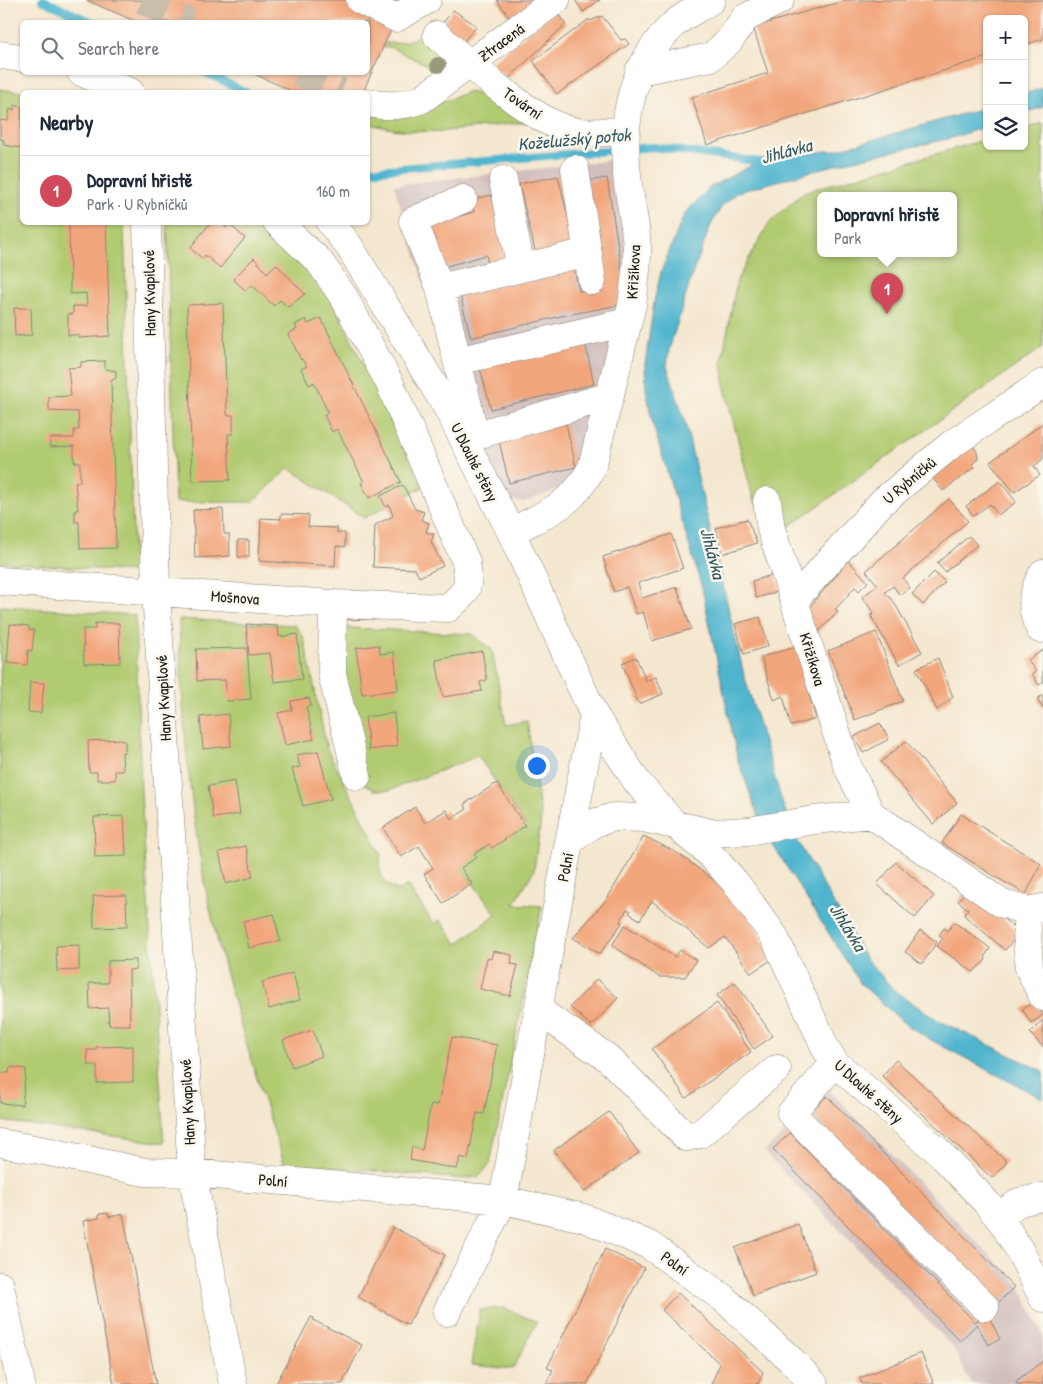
<!DOCTYPE html>
<meta charset="utf-8">
<style>
body{margin:0;font-family:"Patrick Hand",sans-serif;background:#f2f2f3;color:#1f2937}
.controls{position:absolute;right:15px;top:15px;display:grid;overflow:hidden;border-radius:8px;box-shadow:0 1px 4px #0004}
.controls button{width:45px;height:45px;display:grid;place-items:center;padding:0;border:0;border-bottom:1px solid #e0e1e3;background:#fff;color:#1f2937;font:25px sans-serif}
.you{position:absolute;left:536px;top:765px;width:18px;height:18px;margin:-12px;border:4px solid #fff;border-radius:50%;background:#1a73e8;box-shadow:0 0 0 8px #1a73e833}
.badge{display:grid;place-items:center;width:32px;height:32px;border-radius:50%;background:#d1495b;color:#fff;font-size:16px;font-weight:700}
.pin{position:absolute;translate:-50% -41px;filter:drop-shadow(0 1px 2px #0008)}
.pin::after{content:'';position:absolute;top:26px;width:18px;height:15px;background:inherit;clip-path:polygon(0 0,100% 0,50% 100%)}
.popup{position:absolute;left:817px;top:192px;width:140px;height:65px;box-sizing:border-box;display:grid;place-content:center;border-radius:8px;background:#fff;filter:drop-shadow(0 1px 4px #0005);font-size:16px;white-space:nowrap;color:#747a83}
.popup b{font-size:19px;color:#1f2937}
.popup::after{content:'';position:absolute;left:50%;top:100%;margin-left:-10px;border:10px solid transparent;border-top-color:#fff}
.list{margin:0;padding:0;list-style:none}
h2{display:flex;justify-content:space-between;align-items:center;height:65px;margin:0;padding:0 20px;font-size:21px}
h2 small{font-size:16px;font-weight:400;color:#747a83}
.list li{display:grid;grid-template-columns:32px 1fr auto;gap:15px;align-items:center;box-sizing:border-box;height:70px;padding:0 20px;border-top:1px solid #e0e1e3}
.list b{display:block;font-size:19px;white-space:nowrap}
.list p{margin:0;font-size:16px;white-space:nowrap;color:#747a83}
.list em{font-size:16px;font-style:normal;color:#747a83}
.icon{flex:none;width:28px;height:28px;fill:none;stroke:currentColor;stroke-width:2;stroke-linecap:round;stroke-linejoin:round}
.map{position:relative;flex:none;width:1043px;height:1384px;overflow:hidden}
.search{position:absolute;background:#fff;box-shadow:0 1px 4px #0004;left:20px;top:20px;width:350px;height:55px;display:flex;align-items:center;gap:12px;box-sizing:border-box;padding:0 18px;border-radius:8px;color:#747a83;font-size:19px}
.panel{position:absolute;background:#fff;box-shadow:0 1px 4px #0004;left:20px;top:90px;width:350px;height:135px;border-radius:8px}
.map>svg:first-child{display:block}
</style>
<div class="map">
<svg width="1043" height="1384" viewBox="0 0 1043 1384">
<rect width="100%" height="100%" fill="#fbf7ec"/>
<filter id="ink" filterUnits="userSpaceOnUse"><feTurbulence type="fractalNoise" baseFrequency=".02" numOctaves="2"/><feDisplacementMap in="SourceGraphic" scale="10" xChannelSelector="R" yChannelSelector="G"/><feConvolveMatrix kernelMatrix="1 2 1 2 8 2 1 2 1" color-interpolation-filters="sRGB"/></filter>
<filter id="wash" filterUnits="userSpaceOnUse"><feTurbulence type="fractalNoise" baseFrequency=".0096" numOctaves="4" result="noise"/><feDisplacementMap in="SourceGraphic" scale="20" xChannelSelector="R" yChannelSelector="G"/><feGaussianBlur stdDeviation="1.12" result="paint"/><feColorMatrix in="noise" values="0 0 0 0 0 0 0 0 0 0 0 0 0 0 0 0 0 1.4 0 .05"/><feComposite in="paint" operator="in"/></filter>
<g filter="url(#wash)">
<rect width="100%" height="100%" fill="#f4e7cf"/>
<path fill="#d1bfbe" d="M614,160L630,277L587,461L570,485L524,502L515,501L507,497L468,428L394,185Z
M828,1089L1020,1286L1043,1335V1384H971L953,1347L764,1152Z"/>
<path fill="#b1cb71" stroke="#667446" fill-rule="evenodd" d="M437,19C447,29 447,59 441,72L390,47L383,48L385,43C411,44 420,37 437,19Z
M0,89L23,92L22,222L124,223L134,572L0,562Z
M467,92L494,97L529,122C476,127 419,140 368,123V115L410,116Z
M1043,123V347L784,530L754,502L725,389L722,360L737,280L769,223L804,192L987,139V146H1024V129ZM821,195H953V253H821Z
M167,223H258L316,277L334,304L423,487L364,518L289,468L253,502H175Z
M0,606L135,615L141,793L164,1143L0,1121Z
M179,619L295,625L304,638L327,749L381,854C378,874 380,883 399,891L407,885L434,924L440,920L457,944L496,914L461,868L476,857L474,854L525,825L478,756L390,790H374L359,780L330,627L472,634L492,650L506,725L527,721L541,818L534,870L514,904L542,906L490,1164L480,1176L464,1179L284,1163C250,1056 213,948 197,838C186,765 181,692 179,619Z
M504,1308L537,1322L513,1369L471,1365L480,1310Z"/>
<path fill="#50b5cf" stroke="#366876" d="M1043,88V107L1024,113V94Z
M987,107V126L952,138L845,162L738,192L722,206L710,227L693,272L669,350L667,366L685,422L744,675L783,805L797,840L866,959L896,992L938,1020L1043,1071V1099L931,1040L904,1023L860,983L764,831L738,761L702,588L653,425L646,389L645,364L654,302L661,272L684,215L710,187L760,161L774,157L836,150Z"/>
<g fill="none" stroke-linecap="round" stroke-linejoin="round">
<path stroke="#50b5cf" stroke-width="8" d="M42,0L92,22
M204,72L246,92
M368,168L377,170L653,147L768,163"/>
</g>
<g id="blocks">
<path fill="#f2a67b" d="M86,0H404L363,92H294L250,72H368V22H137Z
M497,0H546L513,23Z
M575,0H600L583,12Z
M846,0H1043V39L1024,45V19H987V57L707,145L692,97L768,73L753,27Z
M453,10L477,26L463,42L442,24Z
M555,11L566,24L509,78L490,64Z
M602,16L621,40L625,39L629,44L557,94L533,61L589,19L590,21Z
M14,105L22,107L21,148L4,145V140L0,139V120L8,121L10,109L14,110Z
M558,176L575,246L536,255L519,184Z
M607,178L624,284L625,304L561,316L471,338L460,295L574,268L579,291L604,287L587,181Z
M491,195L509,258L488,264L486,255L440,268L428,225L474,212L470,200Z
M69,222H106L110,336L79,338V335H68V314H73V306H87L86,293L70,294Z
M211,222H220L226,228L229,224L245,238L220,268L205,255L203,259L190,248Z
M254,258L267,273L276,264L305,294L288,307L280,300L274,306L252,285L245,290L233,279Z
M223,303L227,415H233V434H228L230,480L192,481L187,307L189,305Z
M14,308H31L32,335L15,336Z
M321,318L401,482L369,498L361,483L364,482L337,429L332,432L324,415L328,413L314,382L309,385L301,369L307,366L302,359L301,360L288,334L297,329L295,325L306,319L308,324Z
M585,342L594,384L491,409L480,368Z
M105,361V369L116,371V378L111,381L116,548L80,549L79,522H75V510H78L75,482H80V462H74V446L50,447V438H74V430H79L78,412L49,411V397L71,396L68,368L81,367V362Z
M1043,423V459L1034,466L1040,475L1014,492L990,462Z
M566,424L576,467L509,483L499,441Z
M971,443L977,452L978,459L972,464L975,467L943,491L928,472Z
M1000,481L1016,502L998,515L990,504L973,516L966,506Z
M403,485L415,509L424,512L421,520L429,523L426,532L434,534L431,542L443,566L419,577L415,569L373,567L375,525L393,516L389,505L386,507L380,496Z
M949,499L968,521L903,578L910,588L900,595L893,586L885,592L894,602L922,652L899,665L871,616L874,613L862,597L878,585L866,571Z
M223,509L224,534H229L230,556L195,558L193,510Z
M281,514L309,515L308,527L337,528V533H345V547L336,546L335,566L259,561L261,518L281,519Z
M747,519L757,543L722,554L716,528Z
M671,534L683,568L638,583L642,598L677,587L691,629L652,641L643,612L636,614L627,587L614,592L603,557Z
M969,536L977,545L945,572L937,563Z
M238,540H249V557H238Z
M847,559L868,582L859,591L855,587L835,610L838,612L816,634L808,609L839,572Z
M934,572L945,582L923,605L912,594Z
M776,574L781,591L756,598L752,581Z
M760,617L768,646L744,654L735,624Z
M95,623H119L120,663L84,664L83,629H95Z
M10,624L29,626V630H34L32,651L28,650L27,665L7,663Z
M246,624L278,626L279,637L297,634L302,679L274,682L270,653L249,655Z
M876,632L903,701L855,720L828,651Z
M379,645L380,654L394,652L398,690L362,694L356,648Z
M796,647L816,719L791,726L783,696L774,700L761,657Z
M247,648L251,699L227,701L225,680L197,681L196,649Z
M1043,650V682L1039,685L1032,674L1036,672L1028,660Z
M482,651L487,680L480,682L482,691L443,697L436,660Z
M636,657L646,681L656,677L663,694L639,704L622,663Z
M938,658L953,697L937,710L916,669Z
M30,682L44,683L41,713L28,712Z
M1043,695V709L1037,699Z
M309,698L311,706L306,707L314,739L285,745L278,713L292,710L291,701Z
M394,713L397,746L369,750L365,717Z
M228,714L231,746L203,749L200,717Z
M880,723L889,739L863,753L854,737Z
M121,739V741H125V752H122L123,771H115V780H97V772H89L88,741Z
M906,741L957,803L933,824L881,762Z
M318,751L331,799L303,806L292,769L300,767L297,755Z
M235,781L240,814L213,818L208,786Z
M497,783L525,826L492,848L489,844L474,854L477,857L461,868L472,884L443,903L424,874L433,868L419,846L401,857L383,828L415,807L425,823L446,810L451,819L467,809L464,804Z
M961,814L1041,864L1026,894L999,879L942,843Z
M124,816L126,856L95,857L94,817Z
M644,836L679,854L722,886L750,916L773,959L751,973L725,937L709,948L652,901L640,920L629,913L631,911L627,909L620,922L622,923L600,954L573,938L607,899Z
M246,846L253,877L226,884L219,852Z
M896,862L934,896L915,918L877,884Z
M965,892L989,906L1020,933L1005,950L964,915L968,909L958,901Z
M126,895L127,927L94,928L93,896Z
M274,914L280,941L249,948L243,921Z
M954,922L990,948L985,956L986,960L973,972L937,946L943,938L939,935L944,928L948,931Z
M625,925L675,957L680,950L696,960L685,977H659L612,945Z
M920,930L937,942L922,964L905,952Z
M79,945V970L57,971L56,946Z
M493,951L512,955L511,964L518,965L510,996L480,989L487,958L491,959Z
M136,960V969L129,970L130,1025H109L108,1008L90,1009L89,983H108V961Z
M293,973L300,1000L269,1009L262,982Z
M597,979L618,998L591,1026L570,1007Z
M735,982L773,1036L754,1049L717,995Z
M1036,1001L1043,1015L1031,1023L1022,1009Z
M717,1003L751,1052L686,1098L652,1049Z
M1043,1020V1047L1030,1033Z
M313,1030L322,1056L292,1067L283,1040Z
M452,1037L497,1045L484,1114L477,1113L468,1159L460,1157L457,1169L410,1160L412,1147L422,1150L431,1104L438,1105Z
M133,1046V1082L97,1083V1065H88L87,1050H96V1047Z
M896,1060L1007,1162L992,1178L882,1076Z
M10,1067L26,1069L22,1105L0,1103V1073H9Z
M827,1096L1014,1287L997,1304L810,1112Z
M609,1112L639,1153L584,1192L554,1150Z
M790,1133L975,1322L988,1315L1000,1339L988,1345L977,1324L960,1341L773,1149Z
M108,1213L109,1217L123,1214L156,1384H114L83,1221L99,1218V1214Z
M798,1224L816,1272L753,1296L735,1248Z
M393,1227L445,1255L408,1325L358,1297Z
M605,1249L644,1268L587,1384H546L553,1370L547,1368Z
M678,1293L763,1372L758,1384H711L720,1364L662,1310Z
M311,1317L314,1318L313,1320L362,1345L342,1384H276Z
M921,1353L934,1384H862L860,1378Z
M1043,1361V1384H1017L1016,1381Z"/>
</g>
</g>
<g filter="url(#ink)">
<use href="#blocks" fill-opacity="0" stroke="#888276" stroke-width="1"/>
<g fill="none" stroke-linecap="round" stroke-linejoin="round">
<path stroke="#c9beab" stroke-width="28" stroke-dasharray="28 14" stroke-linecap="butt" d="M142,0L190,22
M298,72L341,92"/>
<defs>
<path id="minor" d="M360,0L396,18L427,0
M437,35C466,62 540,128 578,132C593,134 610,131 625,131
M0,55L22,58
M639,71L711,57L729,41L745,18L780,0
M81,72L130,92
M368,103C388,107 403,106 422,99L556,0
M575,169L592,281
M503,180L521,268
M147,222L156,592L192,1173L233,1384
M330,222L349,246L448,409L511,532L594,715L637,782L675,825L708,852L735,882L774,936L826,1049L835,1063L940,1153L986,1202L1003,1223L1020,1251L1043,1298
M440,288L413,221L463,199
M457,361L628,322
M475,436L440,288L587,252
M464,439L610,396
M767,501L771,529L847,765L871,814L1001,903L1026,911L1043,908
M511,532C548,512 572,507 592,467L632,305C634,288 637,270 637,252C637,230 631,206 628,184C620,126 629,67 673,25C684,15 699,8 711,0
M0,581L333,604L448,608C468,590 470,590 466,562L390,384L345,299L319,261L277,222
M794,600L882,502L952,444L1043,383
M333,604L332,674L357,776
M1040,629C1029,607 1032,593 1043,573
M594,715L569,842L594,823L614,817L644,818L711,833L748,831L814,820L871,814
M1026,911L1029,968L1043,997
M538,1010L609,1059L686,1137L700,1134L777,1069
M835,1063L791,1113L985,1307
M0,1143L40,1150L145,1172L192,1173L503,1200L584,1218L649,1245L723,1298L791,1360L814,1384
M998,1217L1019,1202L1043,1197
M0,1286L21,1384
M447,1312L503,1200L569,842"/>
</defs>
<use href="#minor" stroke="#888276" stroke-width="29"/>
<use href="#minor" stroke="#fff" stroke-width="28"/>
</g>
<circle fill="#9a997d" cx="438" cy="65" r="8"/>
</g>
<g text-anchor="middle" dominant-baseline="central" stroke-width="5" stroke-linejoin="round" paint-order="stroke">
<g font-size="16" fill="#1c1c1c" stroke="#fbf7ec">
<text transform="translate(501 42) rotate(-37)">Ztracená</text>
<text transform="translate(523 103) rotate(35)">Tovární</text>
<text transform="translate(633 272) rotate(-87)">Křižíkova</text>
<text transform="translate(149 293) rotate(-91)">Hany Kvapilové</text>
<text transform="translate(475 462) rotate(63)">U Dlouhé stěny</text>
<text transform="translate(909 480) rotate(-40)">U Rybníčků</text>
<text transform="translate(235 597) rotate(4)">Mošnova</text>
<text transform="translate(813 659) rotate(73)">Křižíkova</text>
<text transform="translate(163 698) rotate(-93)">Hany Kvapilové</text>
<text transform="translate(565 867) rotate(-79)">Polní</text>
<text transform="translate(869 1091) rotate(42)">U Dlouhé stěny</text>
<text transform="translate(187 1102) rotate(-93)">Hany Kvapilové</text>
<text transform="translate(273 1180) rotate(5)">Polní</text>
<text transform="translate(675 1263) rotate(36)">Polní</text>
</g>
<g font-size="18" font-style="italic" fill="#315964" stroke="#fbf7ec">
<text transform="translate(574 139) rotate(-5)">Koželužský potok</text>
<text transform="translate(786 151) rotate(-15)">Jihlávka</text>
<text transform="translate(713 553) rotate(75)">Jihlávka</text>
<text transform="translate(848 927) rotate(58)">Jihlávka</text>
</g>
</g>
</svg>
<div class="controls">
<button>+</button>
<button>−</button>
<button><svg class="icon" aria-label="layers" viewBox="0 0 24 24"><path d="M12 4l9 5-9 5-9-5zM3 14l9 5 9-5"/></svg></button>
</div>
<div class="you"></div>
<div class="pin badge" style="left:887px;top:314px">1</div>
<div class="popup"><b>Dopravní hřistě</b>Park</div>
<div class="search"><svg class="icon" aria-label="search" viewBox="0 0 24 24"><circle cx="10" cy="10" r="6"/><path d="M15 15l6 6"/></svg>Search here</div>
<section class="panel">
<h2>Nearby<small></small></h2>
<ul class="list">
<li><span class="badge">1</span><div><b>Dopravní hřistě</b><p>Park · U Rybníčků</p></div><em>160 m</em></li>
</ul>
</section>
</div>
